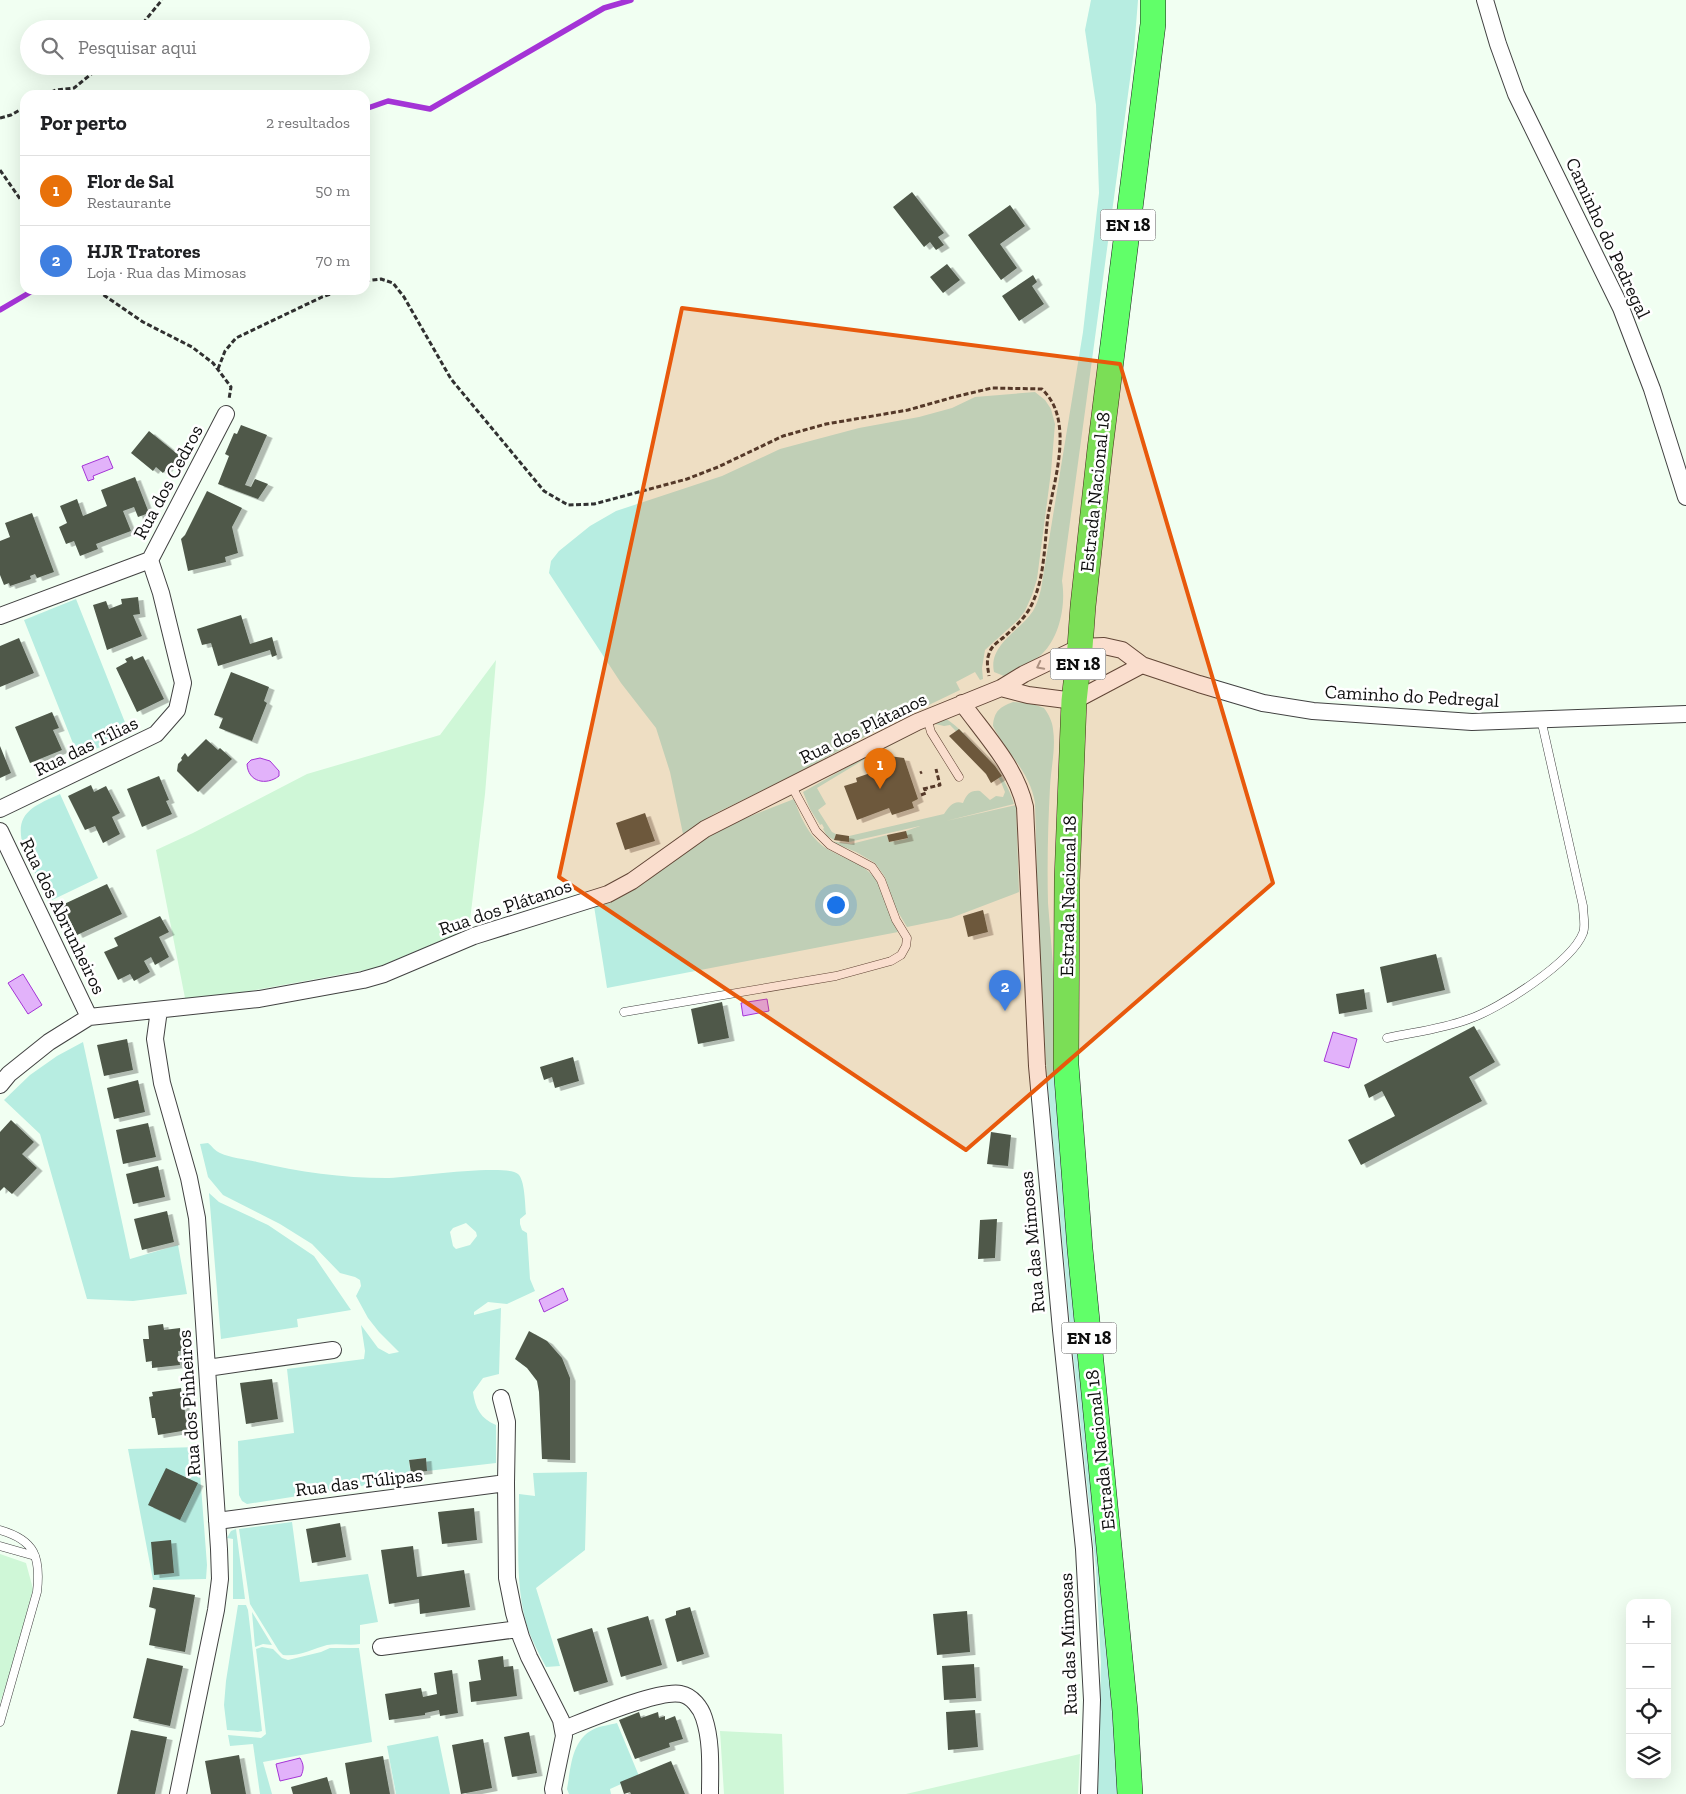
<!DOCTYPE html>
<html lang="pt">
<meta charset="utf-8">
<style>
body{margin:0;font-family:"Zilla Slab",serif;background:#f6f6f6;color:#202124}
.controls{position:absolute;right:15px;bottom:15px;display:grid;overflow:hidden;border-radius:10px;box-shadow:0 5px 20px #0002}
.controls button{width:45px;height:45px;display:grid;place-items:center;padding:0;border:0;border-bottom:1px solid #e0e0e0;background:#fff;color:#202124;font:25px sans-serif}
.you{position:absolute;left:835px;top:904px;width:18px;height:18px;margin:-12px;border:4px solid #fff;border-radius:50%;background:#1a73e8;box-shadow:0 0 0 8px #1a73e833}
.badge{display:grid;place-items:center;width:32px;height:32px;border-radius:50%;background:#596d21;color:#fff;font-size:16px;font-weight:700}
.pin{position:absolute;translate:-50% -41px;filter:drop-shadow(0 1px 2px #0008)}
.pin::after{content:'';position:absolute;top:26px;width:18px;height:15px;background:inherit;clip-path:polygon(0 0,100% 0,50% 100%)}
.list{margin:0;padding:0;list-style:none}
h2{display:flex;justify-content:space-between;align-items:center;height:65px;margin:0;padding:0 20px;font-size:21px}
h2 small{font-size:16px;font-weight:400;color:#757577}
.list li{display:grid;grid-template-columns:32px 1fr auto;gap:15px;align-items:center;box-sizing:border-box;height:70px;padding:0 20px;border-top:1px solid #e0e0e0}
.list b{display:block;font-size:19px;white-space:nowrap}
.list p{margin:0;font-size:16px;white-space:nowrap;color:#757577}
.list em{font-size:16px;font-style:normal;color:#757577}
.icon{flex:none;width:28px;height:28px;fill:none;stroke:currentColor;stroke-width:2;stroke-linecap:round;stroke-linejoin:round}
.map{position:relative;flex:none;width:1686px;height:1794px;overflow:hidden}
.search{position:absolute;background:#fff;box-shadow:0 5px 20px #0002;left:20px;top:20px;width:350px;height:55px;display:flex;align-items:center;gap:12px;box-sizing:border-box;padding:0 18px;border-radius:28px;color:#757577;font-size:19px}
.panel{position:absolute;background:#fff;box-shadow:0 5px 20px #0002;left:20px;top:90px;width:350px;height:205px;border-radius:15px}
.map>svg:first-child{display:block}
</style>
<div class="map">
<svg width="1686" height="1794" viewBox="0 0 1686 1794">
<defs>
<filter id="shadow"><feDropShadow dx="5.5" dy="3" stdDeviation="0" flood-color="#0004"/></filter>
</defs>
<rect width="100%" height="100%" fill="#f1fff2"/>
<path fill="#cff7d7" d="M496,660L485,794L469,929L376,968L217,997L185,998L156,850L193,833L307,774L440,735Z
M0,1554L26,1563L33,1589L12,1667L0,1703Z
M720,1731L782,1734L784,1794H724Z
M1080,1754L1078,1794H906Z"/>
<path fill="#b7ede1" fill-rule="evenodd" d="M1091,0H1138L1134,50L1062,581C1066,604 1060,637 1042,654C1031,664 1018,670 1004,676L994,672C988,645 1020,631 1033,611C1037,604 1039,597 1041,589L1083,332L1099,193L1096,105L1085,30Z
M1035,392L1045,400L1051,409L1055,424L1051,472L1037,579L1032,595L1025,611L1018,620L985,650L982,668L983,679L980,680L975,672L956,682L960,690L883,727L790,777L714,814L683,834L670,772L656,728L621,683L549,573L551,561L559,551L590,526L616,511L722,476L780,449L859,428L919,417L952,408L975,397Z
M76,599L130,735L78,756L24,620Z
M1013,702L1030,703L1044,708C1049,715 1052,721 1053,729C1056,748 1051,767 1050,787C1048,825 1047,864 1048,903L1119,1794H1098L1101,1663L1096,1569L1070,1325L1046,1063L1039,948L1035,803C1030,771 1006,753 993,726C994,711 1000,707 1013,702Z
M946,719C955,724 963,733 970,740C989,760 1006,777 1014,804L946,821L1016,805L1019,892L951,918L907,927L895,907L885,877L875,863L856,852L829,841L851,844L887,835L889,842L907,839L906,831L920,826L849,842V836L944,814C949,806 954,800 963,803C967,794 970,790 980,791L990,800L996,796L1003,797L1005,792L1001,782L993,769L950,725L944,726L935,724Z
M924,728L870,756L817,788L826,804L818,810L832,832L836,834L834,840L827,836L823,829L824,828L822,824L820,825L810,809L803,792L881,748Z
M60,794L98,878L48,902L24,849C13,814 31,807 60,794Z
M794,799C801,819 811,841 831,851C845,859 862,863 873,876C884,888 890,916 898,932L607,988L594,906L614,900L630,892L708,837L733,823Z
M83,1042L130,1259L178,1245L187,1294L133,1301L87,1299L40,1134L4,1100L30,1075L57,1056Z
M208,1143C212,1146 215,1151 220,1153C231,1158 245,1159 257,1162C299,1172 342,1178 386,1178C408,1178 506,1163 518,1174C525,1180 525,1205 526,1214L520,1219V1224L522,1230L527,1233L530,1279L535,1291L507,1304L488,1302L474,1312V1315L501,1308L499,1374L483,1378L473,1392C475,1408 481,1419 496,1425V1463L427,1471L426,1458L409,1460L411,1478L247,1504L242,1501L239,1495L238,1441L294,1433L287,1369L364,1359L365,1351L361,1325L378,1348L389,1354L399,1352L379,1332L368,1318L356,1296L361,1286L360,1280L355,1277L340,1273L312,1244L280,1224L223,1195L208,1177L200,1144ZM466,1223L476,1232L477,1236L470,1245L456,1249L453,1246L450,1232L453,1228Z
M209,1193L219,1202L268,1225L314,1256L351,1310L297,1319L298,1327L221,1339Z
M198,1447L207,1565L206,1579L153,1580L128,1449Z
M587,1472L585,1550L536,1588L560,1666L546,1667C540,1656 534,1644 529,1632C514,1588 519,1539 519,1494L535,1496L533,1473Z
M292,1522L300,1582L368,1574L378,1622L360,1625V1644C349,1646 338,1643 327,1645C313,1649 298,1657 283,1655L279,1651L250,1604L239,1529Z
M236,1529L245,1599H233V1539L227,1538L231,1531Z
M238,1605H246L248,1610L262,1731L258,1732L227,1730L224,1705L226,1681Z
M252,1612L272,1645L263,1644L255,1647Z
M262,1647L273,1649L282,1658L288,1660L321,1652L330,1648H359L372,1742L263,1762L272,1794H260L253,1744L230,1746L228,1735L261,1738L266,1734L256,1649Z
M617,1723L639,1776L610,1789L611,1794H569L567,1789C571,1768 571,1740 594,1729C600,1726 610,1725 617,1723Z
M438,1736L450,1794H396L387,1746Z"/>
<path fill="#e2b2fa" stroke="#a434d6" d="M108,456L113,468L93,476L94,479L88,481L82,466Z
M260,758L270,761L279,771V776C266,786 248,782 247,764L251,760Z
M23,974L42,1005L28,1014L8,983Z
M767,999L769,1011L743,1016L741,1003Z
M1333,1032L1357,1039L1349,1068L1324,1061Z
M563,1288L568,1300L544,1312L539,1300Z
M300,1758C304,1765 304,1769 301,1776L280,1781L276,1764Z"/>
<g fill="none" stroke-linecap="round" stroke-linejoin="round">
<path stroke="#a434d6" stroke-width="5.5" d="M365,109L388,101L430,109L604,8L631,0
M0,310L34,290"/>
</g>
<path fill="#4f584a" filter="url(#shadow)" d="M912,192L944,233L938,237L944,245L936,250L930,242L924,247L893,207Z
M1010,205L1025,226L1000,244L1017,268L1001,280L968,235Z
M947,264L960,280L943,293L930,277Z
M1033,275L1037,282L1032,286L1044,304L1019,321L1002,296Z
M241,425L267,435L245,485L251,487L255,479L268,484L258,499L218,484L229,456L225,454L234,433L237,434Z
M149,431L181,457L174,465L171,463L163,473L156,467L153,471L131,453Z
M135,477L149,513L138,517L134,507L123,511L131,531L96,544L98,549L80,556L74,541L66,544L59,527L67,523L60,506L77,499L83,516L107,506L101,490Z
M207,491L242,508L232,527L238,553L225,557L226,562L188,571L181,539L185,535Z
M32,513L54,572L37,578L35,574L30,576L31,579L10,586L9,583L4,585L0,575V541L10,537L5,523Z
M138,597L140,614L133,615L142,636L107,650L93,605L106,601L109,609L122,604L121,599Z
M241,615L250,644L272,637L277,655L272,657L270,650L218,666L211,643L202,645L197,629Z
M19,638L34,673L0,687V646Z
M132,656L134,660L143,656L164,699L137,712L116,668L127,662L125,659Z
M231,672L269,687L264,701L267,703L252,741L219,728L223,718L214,715Z
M52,712L59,728L53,730L62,750L30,763L15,727Z
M959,729L995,766L1002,776L991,783L986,774L949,736Z
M206,739L218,750L220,748L232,759L198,792L177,771L178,764L182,760L181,758L185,753L188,757Z
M0,746L11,773L0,778Z
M887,754L889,756L904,758L918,799L912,802L914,808L892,815L889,808L857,820L844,786L857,782L856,778L873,772L871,766L882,758L881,755Z
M159,776L169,800L166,801L172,814L142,827L127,789Z
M91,785L94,792L106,786L120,813L112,817L120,834L103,843L95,826L85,830L68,796Z
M645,813L655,841L625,850L616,823Z
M906,831L908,838L889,842L887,835Z
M836,834L849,836V842L834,840Z
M107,884L122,914L77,935L62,905Z
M983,910L988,932L968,937L963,916Z
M160,916L169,932L159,937L169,957L155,965L151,957L144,961L150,972L134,981L130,974L118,980L104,952L118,946L114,938Z
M1436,954L1445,990L1387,1003L1380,967Z
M1364,989L1367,1009L1339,1014L1336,994Z
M722,1002L729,1038L698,1044L691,1009Z
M1474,1026L1495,1062L1469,1077L1482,1101L1361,1165L1348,1140L1395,1116L1382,1091L1369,1098L1364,1085Z
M127,1039L133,1070L104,1076L97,1045Z
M573,1057L579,1081L555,1088L552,1077L544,1080L540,1067Z
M138,1080L145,1112L114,1119L107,1088Z
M11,1120L34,1142L22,1154L37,1168L12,1194L4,1187L0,1191V1132Z
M148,1123L156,1157L123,1164L116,1130Z
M991,1132L1011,1135L1008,1166L987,1164Z
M158,1166L165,1197L133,1204L126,1174Z
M167,1211L174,1242L142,1250L134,1219Z
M997,1219L995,1258L978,1259L980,1220Z
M163,1324L164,1330L180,1328L183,1351H178L180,1365L152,1368V1361L146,1362L143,1339H149L148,1326Z
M529,1331L547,1341L562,1358L570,1378V1460L542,1459L539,1392L537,1381L527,1368L515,1359Z
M272,1379L278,1419L246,1424L240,1383Z
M181,1388L188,1430L158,1435L155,1418H152L149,1397L153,1396L152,1392Z
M426,1458L427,1471L411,1473L409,1460Z
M166,1468L198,1483L180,1520L148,1505Z
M474,1508L477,1540L442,1544L438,1512Z
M340,1523L346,1557L312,1563L306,1529Z
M171,1540L174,1573L154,1575L151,1542Z
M413,1546L417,1577L464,1570L470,1607L420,1614L419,1599L389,1604L381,1550Z
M153,1587L195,1595L185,1652L149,1645L156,1609L149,1607Z
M690,1607L704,1654L677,1662L665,1619L676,1615V1611Z
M967,1611L970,1652L937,1655L933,1614Z
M648,1616L662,1665L621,1677L607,1628Z
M592,1628L608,1682L574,1692L557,1639Z
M503,1656L504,1667L513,1666L517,1696L471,1702L469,1682L481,1680L478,1660Z
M147,1658L183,1666L170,1726L133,1718Z
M974,1664L976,1698L944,1700L942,1666Z
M452,1670L458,1713L440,1716L439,1710L425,1713V1715L389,1720L385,1694L421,1688L423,1697L437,1694L434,1673Z
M975,1710L978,1747L948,1750L946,1712Z
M639,1712L641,1718L658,1712L659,1718L665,1716V1720L675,1716L683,1739L669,1743L670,1747L635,1759L619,1720Z
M131,1730L167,1737L155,1794H117Z
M529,1732L537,1773L512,1777L504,1737Z
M483,1739L492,1788L461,1794L452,1745Z
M239,1755L246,1794H211L205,1761Z
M383,1756L390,1794H350L345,1763Z
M671,1761L685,1794H631L630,1792L624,1794L620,1782Z
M327,1777L332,1794H293L291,1787Z"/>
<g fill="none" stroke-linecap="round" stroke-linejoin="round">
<defs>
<path id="service" d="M927,718L931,732L959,777
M624,1012L836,976L891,961L901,955L906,946L907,938L896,920L881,880L872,867L830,845L816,831L791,785
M1387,1038C1414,1032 1443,1029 1469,1019C1499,1009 1572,962 1583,933C1586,926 1583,914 1583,906L1541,719
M0,1530C35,1540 41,1557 37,1592L0,1722
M0,1546L35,1556"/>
<path id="minor" d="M1485,0L1498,44L1516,94L1621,308L1652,389L1686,497
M0,616L150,560L226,414
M1001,688L1028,695L1074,701L1142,665
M962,703C986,736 1016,767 1025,807L1037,1066L1061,1330L1084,1549L1092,1700L1089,1794
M0,809L156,734L177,710L183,683L161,593L150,560
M0,831L89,1017
M159,1010L155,1039L162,1083L189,1178L197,1218L219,1549L220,1579L216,1610L178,1794
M0,1085L9,1074L49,1042L89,1017L259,999L363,980L384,974L474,936L608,894L632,881L705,829L917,722L1001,688L1024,674L1080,647L1104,646L1122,650L1142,665L1199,684L1263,703L1313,711L1472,722L1686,714
M207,1368L333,1350
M501,1398L507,1422L506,1483L507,1578L514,1613L521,1637L529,1657L561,1720L564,1736L553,1789L554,1794
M217,1521L506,1483
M381,1647L518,1629
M564,1729C587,1720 659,1689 681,1694C692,1696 701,1708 704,1718C712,1742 710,1769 710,1794"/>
<path id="primary" d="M1130,1794L1125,1711L1080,1249L1066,1065L1067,880L1074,701L1080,647L1083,606L1100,449L1153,24V0"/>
</defs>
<use href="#service" stroke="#424242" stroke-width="9"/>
<use href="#minor" stroke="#424242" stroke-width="18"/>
<use href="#primary" stroke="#202020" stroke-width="26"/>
<path stroke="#313131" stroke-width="3" stroke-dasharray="5 2.5" stroke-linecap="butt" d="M138,29L162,0
M44,95L56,90L74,88L101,66
M0,118L11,115L25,107
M0,170L25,206
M365,281L381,279L393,283L404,297L451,379L544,491L568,505L594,504L687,479L718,467L783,436L826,424L908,410L954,397L992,388L1042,389C1055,402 1059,416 1060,434C1061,461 1053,489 1048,516C1044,546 1045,578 1031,606C1025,618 1014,628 1004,637C998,642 991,646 989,654C986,661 988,669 989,676
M98,290L105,296L143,322L192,347L213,363L231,387L229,399
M218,369L225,351L236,338L322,297L342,290
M920,773L922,772
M923,789L940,785L936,769
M921,795L926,793L925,788"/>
<use href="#service" stroke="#fff" stroke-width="8"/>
<use href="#minor" stroke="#fff" stroke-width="16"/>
<use href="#primary" stroke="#61ff69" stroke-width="25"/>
</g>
<defs><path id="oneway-chevron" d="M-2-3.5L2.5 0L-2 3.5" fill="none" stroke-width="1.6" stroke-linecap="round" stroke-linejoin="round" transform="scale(1.25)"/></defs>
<use stroke="#9f9f9f" href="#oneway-chevron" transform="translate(1040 666) rotate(153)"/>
<path fill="#e8590c" fill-opacity="0.2" stroke="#e8590c" stroke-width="4" stroke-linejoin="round" d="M682,308L1120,364L1273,883L966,1150L559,877Z"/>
<g text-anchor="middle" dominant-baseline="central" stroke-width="5" stroke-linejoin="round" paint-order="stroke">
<g fill="#fff" stroke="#575757" stroke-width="1">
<rect x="1100.5" y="209.5" width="55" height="31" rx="4"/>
<rect x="1050.5" y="648.5" width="55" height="31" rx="4"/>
<rect x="1061.5" y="1322.5" width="55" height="31" rx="4"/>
</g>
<g font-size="18" font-weight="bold" fill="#0f0f0f">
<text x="1128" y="225">EN 18</text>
<text x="1078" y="664">EN 18</text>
<text x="1089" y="1338">EN 18</text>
</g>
<g font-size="19" fill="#0f0f0f" stroke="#fff">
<text transform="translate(1608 238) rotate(65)">Caminho do Pedregal</text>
<text transform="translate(168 482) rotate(-62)">Rua dos Cedros</text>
<text transform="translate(1095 492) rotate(-84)">Estrada Nacional 18</text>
<text transform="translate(1412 696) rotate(3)">Caminho do Pedregal</text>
<text transform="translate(863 728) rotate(-26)">Rua dos Plátanos</text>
<text transform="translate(86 746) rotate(-26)">Rua das Tílias</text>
<text transform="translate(1068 896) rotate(-89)">Estrada Nacional 18</text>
<text transform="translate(505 907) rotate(-19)">Rua dos Plátanos</text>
<text transform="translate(63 916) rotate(64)">Rua dos Abrunheiros</text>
<text transform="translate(1032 1242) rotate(-95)">Rua das Mimosas</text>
<text transform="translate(189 1403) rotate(-94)">Rua dos Pinheiros</text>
<text transform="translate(1100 1450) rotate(-96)">Estrada Nacional 18</text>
<text transform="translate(359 1482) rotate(-7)">Rua das Túlipas</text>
<text transform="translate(1068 1644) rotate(-92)">Rua das Mimosas</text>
</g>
</g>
</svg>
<div class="controls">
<button>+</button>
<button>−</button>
<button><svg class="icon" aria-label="locate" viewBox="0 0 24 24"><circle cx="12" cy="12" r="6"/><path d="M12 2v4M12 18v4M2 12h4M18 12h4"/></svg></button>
<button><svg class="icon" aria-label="layers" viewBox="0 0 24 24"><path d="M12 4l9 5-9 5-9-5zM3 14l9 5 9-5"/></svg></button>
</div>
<div class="you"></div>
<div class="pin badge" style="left:880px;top:789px;background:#e8710a">1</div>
<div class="pin badge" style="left:1005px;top:1011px;background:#3f7fe0">2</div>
<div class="search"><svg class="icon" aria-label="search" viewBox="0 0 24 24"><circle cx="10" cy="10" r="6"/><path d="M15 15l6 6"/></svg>Pesquisar aqui</div>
<section class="panel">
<h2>Por perto<small>2 resultados</small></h2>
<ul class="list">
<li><span class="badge" style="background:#e8710a">1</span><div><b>Flor de Sal</b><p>Restaurante</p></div><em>50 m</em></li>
<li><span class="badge" style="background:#3f7fe0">2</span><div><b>HJR Tratores</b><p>Loja · Rua das Mimosas</p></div><em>70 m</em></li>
</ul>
</section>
</div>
